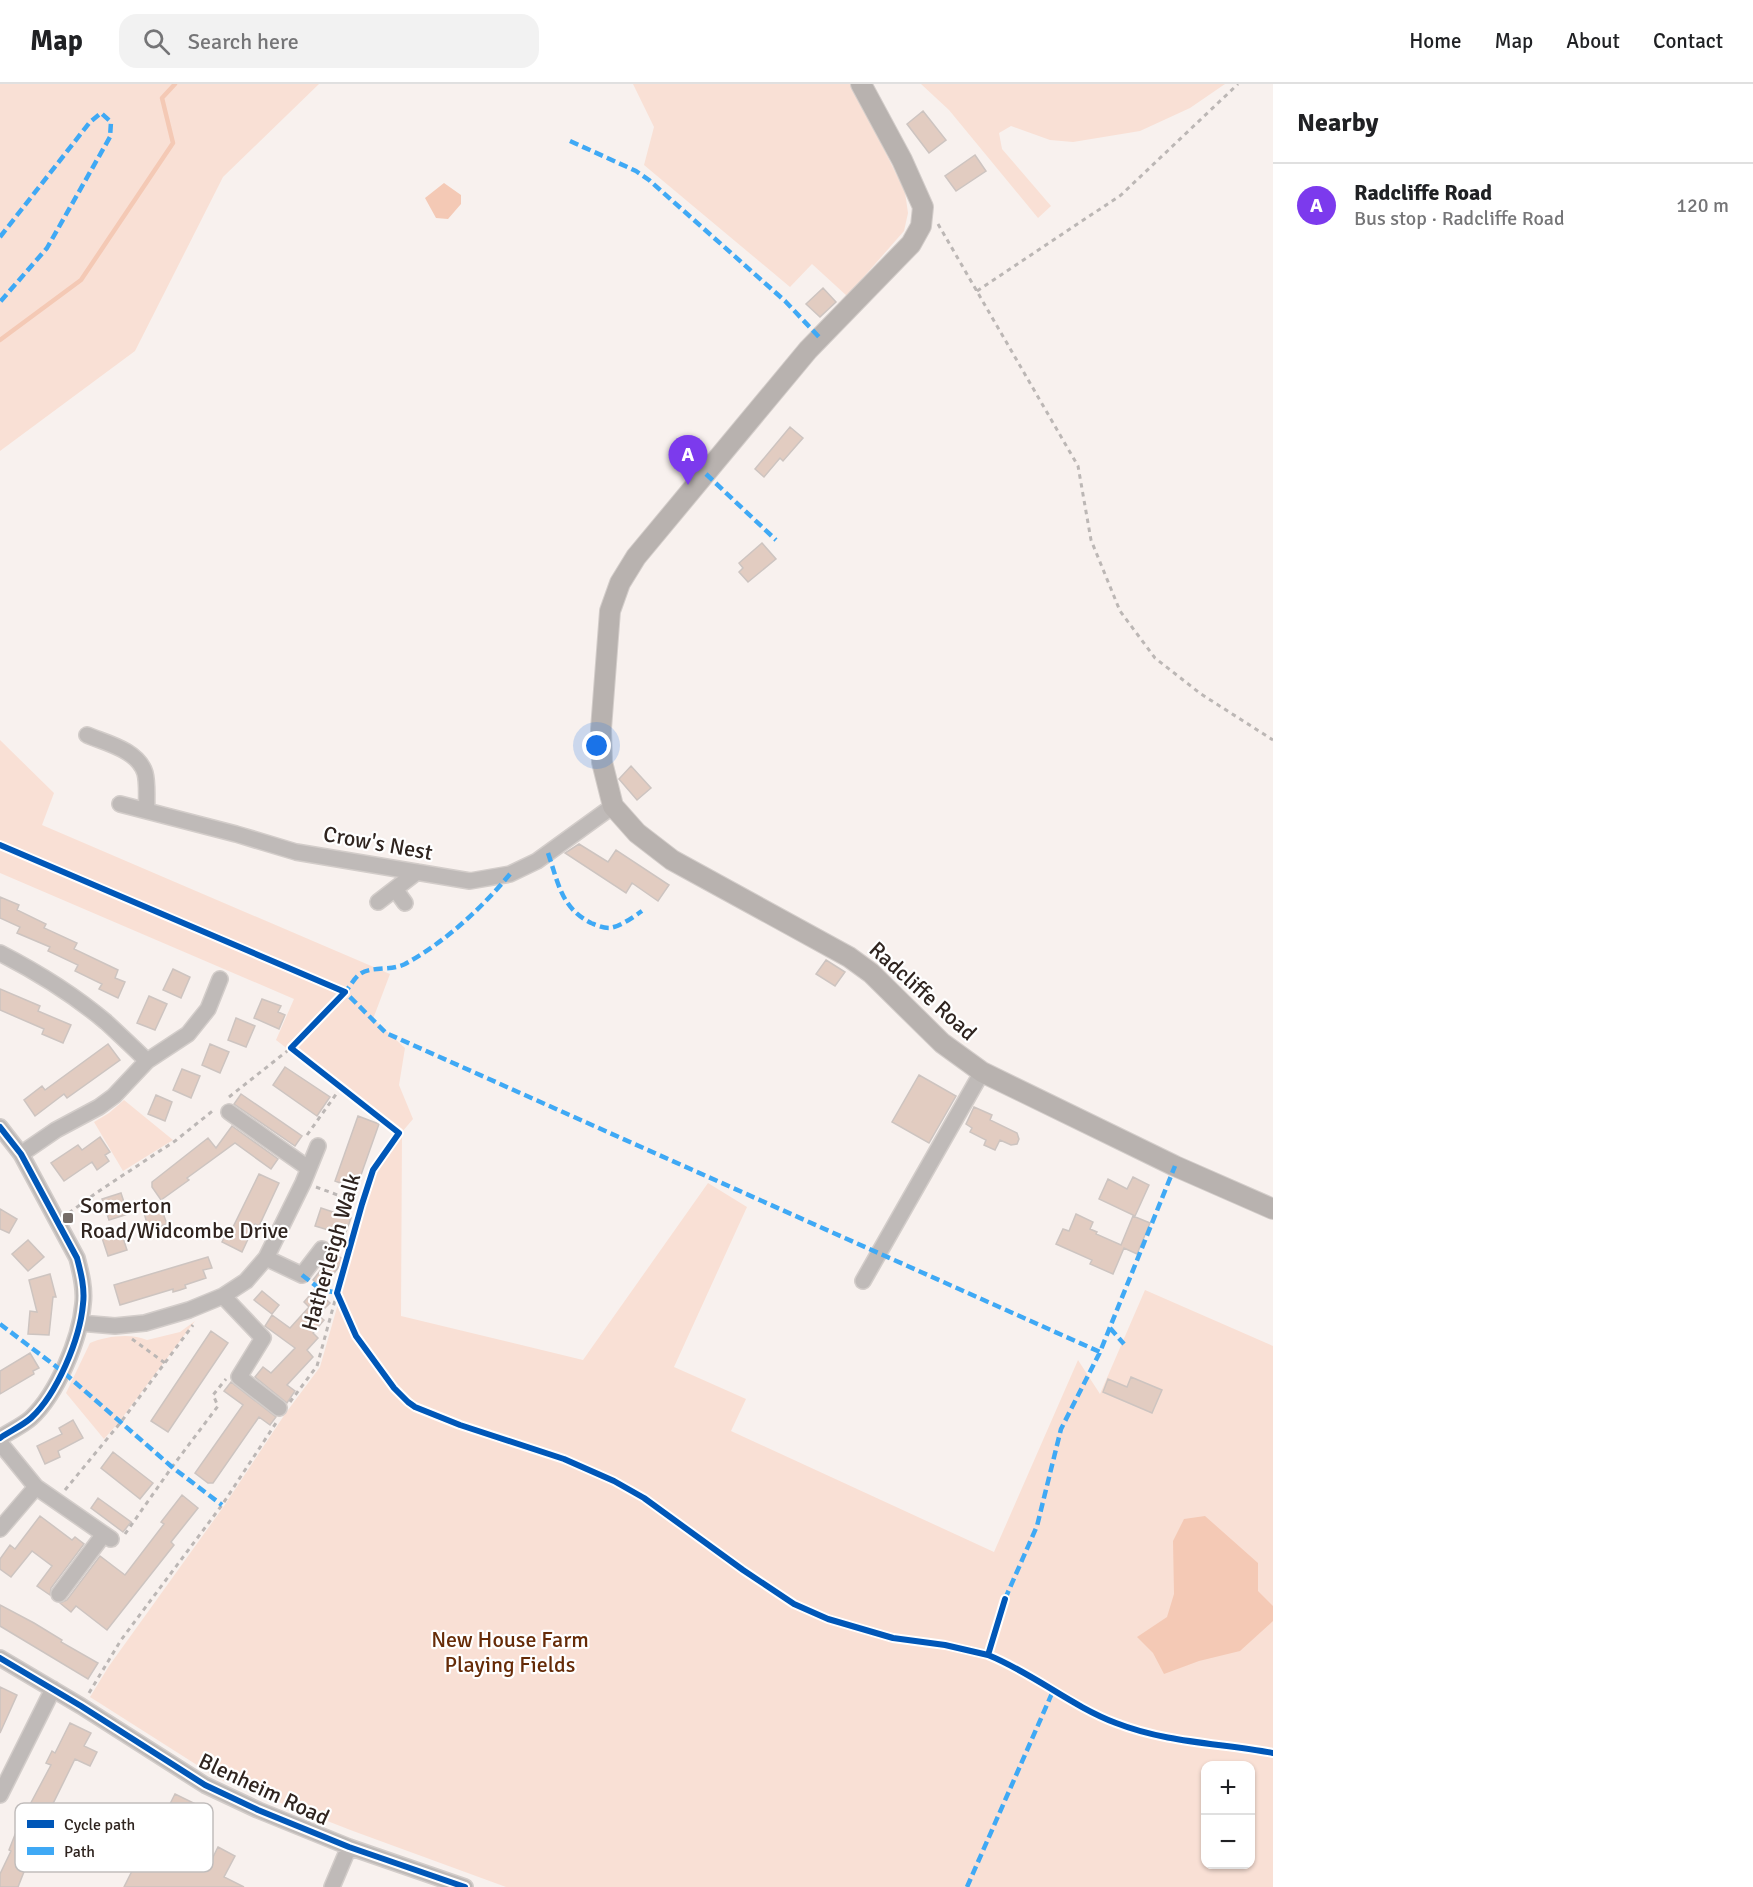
<!DOCTYPE html>
<meta charset="utf-8">
<style>
body{margin:0;font-family:Signika,sans-serif;background:#f2f2f2;color:#202124}
.controls{position:absolute;right:18px;bottom:18px;display:grid;overflow:hidden;border-radius:12px;box-shadow:0 2px 4px #0004}
.controls button{width:54px;height:54px;display:grid;place-items:center;padding:0;border:0;border-bottom:2px solid #e0e0e0;background:#fff;color:#202124;font:30px sans-serif}
.you{position:absolute;left:597px;top:662px;width:21px;height:21px;margin:-15px;border:4px solid #fff;border-radius:50%;background:#1a73e8;box-shadow:0 0 0 9px #1a73e833}
.badge{display:grid;place-items:center;width:39px;height:39px;border-radius:50%;background:#7c3aed;color:#fff;font-size:20px;font-weight:700}
.pin{position:absolute;translate:-50% -50px;filter:drop-shadow(0 2px 3px #0008)}
.pin::after{content:'';position:absolute;top:32px;width:21px;height:18px;background:inherit;clip-path:polygon(0 0,100% 0,50% 100%)}
.list{margin:0;padding:0;list-style:none}
h2{display:flex;justify-content:space-between;align-items:center;height:78px;margin:0;padding:0 24px;font-size:26px}
h2 small{font-size:20px;font-weight:400;color:#757577}
.list li{display:grid;grid-template-columns:39px 1fr auto;gap:18px;align-items:center;box-sizing:border-box;height:84px;padding:0 24px;border-top:2px solid #e0e0e0}
.list b{display:block;font-size:22px;white-space:nowrap}
.list p{margin:0;font-size:20px;white-space:nowrap;color:#757577}
.list em{font-size:20px;font-style:normal;color:#757577}
.icon{flex:none;width:33px;height:33px;fill:none;stroke:currentColor;stroke-width:2;stroke-linecap:round;stroke-linejoin:round}
.map{position:relative;flex:none;width:1273px;height:1803px;overflow:hidden}
header{display:flex;align-items:center;gap:36px;box-sizing:border-box;height:84px;padding:0 30px;background:#fff;border-bottom:2px solid #e0e0e0}
header strong{font-size:28px}
nav{display:flex;gap:33px;margin-inline-start:auto;font-size:21px}
.search{width:420px;height:54px;background:#f2f2f2;display:flex;align-items:center;gap:15px;box-sizing:border-box;padding:0 21px;border-radius:18px;color:#757577;font-size:22px}
main{display:flex}
aside{flex:1;background:#fff}
.map>svg:first-child{display:block}
</style>
<header>
<strong>Map</strong>
<div class="search"><svg class="icon" aria-label="search" viewBox="0 0 24 24"><circle cx="10" cy="10" r="6"/><path d="M15 15l6 6"/></svg>Search here</div>
<nav><a>Home</a><a>Map</a><a>About</a><a>Contact</a></nav>
</header>
<main>
<div class="map">
<svg width="1273" height="1803" viewBox="0 0 1273 1803">
<rect width="100%" height="100%" fill="#f8f1ee"/>
<path fill="#f9e0d5" fill-rule="evenodd" d="M0,0H319L223,93L135,267L0,367Z
M633,0H852L905,108L908,129L904,147L847,212L812,180L790,203L644,81L654,43Z
M921,0H1225L1190,24L1140,47L1073,58L1050,56L1011,42L999,49L1002,65L1051,122L1038,134L949,26Z
M0,656L54,709L42,741L390,890L373,935L405,964L399,1001L413,1035L402,1048L401,1232L583,1276L708,1099L747,1123L674,1283L746,1315L731,1347L994,1468L1078,1276L1100,1310L1145,1206L1273,1262V1803H506L353,1747L219,1695L90,1613L109,1582L224,1422L285,1330L320,1283L376,1087L402,1048L382,1038L276,956L294,915L0,789ZM1206,1682H1250V1780H1206Z
M124,1016L173,1056L123,1087L94,1038L109,1029Z
M195,1237L119,1338L104,1355L66,1309L90,1259C106,1252 131,1249 147,1256L180,1248Z"/>
<path fill="#f4c9b5" d="M444,99L461,111V120L448,135L436,134L425,114Z
M1205,1432L1258,1479V1507L1273,1522V1537L1240,1567L1199,1577L1164,1590L1153,1569L1137,1553L1167,1533L1174,1510L1173,1457L1184,1435Z"/>
<g fill="none" stroke-linecap="round" stroke-linejoin="round">
<path stroke="#f4c9b5" stroke-width="4.5" d="M0,256L81,196L173,59L162,14L175,0"/>
</g>
<path fill="#e2ccc1" stroke="#cdc4c0" stroke-width="1.5" d="M923,27L946,56L929,69L907,40Z
M975,71L986,87L956,107L945,92Z
M823,204L836,218L820,233L806,220Z
M790,343L803,354L783,377L780,374L764,393L755,385Z
M762,459L776,475L748,498L739,488L743,484L739,479Z
M631,682L651,704L637,716L619,695Z
M579,760L608,778L616,766L669,801L658,817L632,799L626,809L565,769Z
M0,813L19,821L17,826L46,840L44,844L77,859L74,865L118,886L115,894L125,898L118,914L99,905L102,900L75,887L78,881L48,867L50,863L17,849L20,843L0,834Z
M826,876L845,888L835,902L816,890Z
M173,885L190,893L181,914L163,906Z
M0,905L40,922L38,927L71,941L63,959L42,950L44,945L0,926Z
M149,912L167,920L155,946L137,939Z
M262,915L281,922L278,928L285,931L279,945L254,934Z
M236,934L255,942L246,963L228,956Z
M108,960L120,976L67,1014L64,1010L35,1032L24,1016L42,1002L45,1006Z
M210,960L229,968L220,989L202,981Z
M285,983L330,1013L317,1032L273,1001Z
M182,985L200,992L191,1014L173,1006Z
M919,991L956,1012L929,1059L892,1038Z
M241,1010L302,1052L295,1062L234,1020Z
M156,1011L172,1018L165,1037L148,1030Z
M974,1023L992,1031L990,1036L1017,1049L1019,1055L1017,1060L1011,1061L1000,1056L995,1066L984,1061L986,1056L970,1048L972,1044L966,1040Z
M358,1032L379,1040L356,1105L335,1097Z
M232,1042L278,1075L271,1085L235,1059L187,1094L189,1096L161,1116L152,1103V1098L208,1054L216,1064Z
M100,1053L110,1068L105,1071L109,1077L97,1086L92,1078L64,1097L51,1079L78,1061L82,1066Z
M259,1090L279,1099L259,1142L255,1140L242,1168L222,1158L230,1142L233,1143Z
M1133,1093L1149,1101L1135,1132L1099,1115L1108,1095L1127,1105Z
M121,1109L128,1130L109,1136L102,1115Z
M161,1124L167,1140L149,1146L144,1129Z
M321,1124L351,1134L345,1151L315,1142Z
M0,1125L17,1135L9,1149L0,1145Z
M1076,1130L1093,1138L1090,1145L1097,1148L1096,1150L1121,1161L1133,1132L1150,1139L1137,1170L1124,1164L1113,1190L1090,1180L1092,1176L1056,1160L1063,1145L1069,1147Z
M120,1145L127,1166L108,1172L101,1151Z
M28,1156L44,1173L28,1187L12,1170Z
M334,1169L344,1176L323,1204L313,1196Z
M208,1173L212,1184L203,1186L206,1194L185,1201L186,1204L180,1206L173,1208V1205L120,1221L114,1201Z
M50,1190L56,1213H53L49,1251L28,1250L30,1227L37,1228L29,1196Z
M315,1205L330,1219L318,1231L324,1236L313,1249L318,1254L307,1266L313,1273L287,1301L295,1307L287,1319L255,1293L263,1283L271,1289L295,1264L265,1242L272,1231L290,1244L309,1223L304,1218Z
M262,1207L279,1221L272,1230L254,1216Z
M211,1247L228,1259L168,1348L151,1337Z
M30,1269L39,1284L33,1287L34,1290L0,1310V1287Z
M1131,1293L1162,1306L1152,1329L1103,1308L1108,1295L1127,1303Z
M231,1298L276,1333L270,1341L259,1333L213,1399H208L195,1389L243,1321L224,1307Z
M73,1336L83,1354L58,1367L60,1373L45,1380L37,1362L62,1350L59,1344Z
M113,1368L153,1399L140,1415L101,1384Z
M182,1411L198,1424L171,1458L174,1461L107,1546L76,1522L71,1528L60,1519L67,1516L100,1472L125,1491L164,1440L161,1438Z
M98,1414L131,1438L123,1448L91,1424Z
M40,1432L72,1456L75,1453L84,1460L51,1504L50,1511L37,1502L52,1482L32,1467L11,1493L0,1485V1475L10,1461L15,1465Z
M0,1521L34,1539L62,1556L61,1558L98,1579L88,1595L0,1542Z
M0,1603L17,1611L0,1649Z
M70,1639L91,1649L84,1662L97,1668L90,1682L75,1675L42,1742L18,1803H0V1790L11,1767L9,1766L18,1743L51,1681L46,1679L52,1667L55,1669Z
M175,1710L212,1728L202,1749L165,1730Z
M218,1763L235,1772L224,1793L244,1803H124L137,1777L144,1781L152,1765L177,1778L180,1772L207,1785Z"/>
<g fill="none" stroke-linecap="round" stroke-linejoin="round">
<defs>
<path id="minor" d="M87,651C106,659 138,666 145,689C148,700 146,715 147,727
M120,720L236,750L296,768L470,797L510,790L537,777L613,722
M395,805L405,819
M378,818L417,788
M0,869C37,888 74,911 106,938C120,951 134,964 147,977
M229,1028L308,1084
M0,1043L21,1070L77,1174C81,1189 85,1205 83,1220C80,1255 57,1310 31,1334C22,1342 10,1347 0,1354
M21,1070L56,1046L99,1023L114,1012L147,977L188,950L208,925L220,895
M266,1174L302,1191L322,1165
M863,1197L982,988
M223,1212L263,1254L239,1293L279,1324
M80,1239L115,1242L145,1239L189,1226L223,1212L246,1197L266,1174L303,1099L318,1062
M0,1359L36,1403L111,1455
M0,1445L36,1403
M59,1510L104,1450
M0,1574L81,1622L205,1701L258,1726L349,1763L465,1803
M0,1711L53,1605
M332,1803L349,1763"/>
<path id="major" d="M861,0L902,76L923,123L921,142L911,160L808,266L636,473L620,499L610,527L601,645L602,678L613,722L637,749L672,776L849,873L871,889L942,959L982,988L1175,1082L1273,1125"/>
</defs>
<use href="#minor" stroke="#d3cdca" stroke-width="18"/>
<use href="#major" stroke="#d3cdca" stroke-width="22"/>
<path stroke="#bcb7b5" stroke-width="3" stroke-dasharray="4.5 4.5" stroke-linecap="butt" d="M938,140L1078,382L1091,456L1120,527L1155,574L1201,610L1273,656
M977,207L1121,111L1238,0
M229,1013L291,964
M307,1051L342,1002
M316,1103L362,1120
M69,1129L96,1109L175,1057L215,1025
M132,1255L165,1279
M290,1318L317,1282L337,1209
M65,1406L121,1338L193,1241
M125,1450L172,1383L218,1322L213,1311L226,1295
M89,1609L121,1556L222,1421L276,1339"/>
<use href="#minor" stroke="#bfbab8" stroke-width="15"/>
<use href="#major" stroke="#b8b2af" stroke-width="20"/>
<path stroke="#3fa9f5" stroke-width="4.5" stroke-dasharray="9 4.5" stroke-linecap="butt" d="M570,57L636,87L649,96L785,217L820,254
M0,153L90,38L101,29L111,38L110,53L47,164L0,218
M706,390L776,456
M548,769C558,798 561,824 591,839C596,841 602,844 609,844C620,843 633,833 642,827
M510,790C481,825 445,858 405,880C391,887 371,882 360,890C354,894 350,903 345,908L386,949L1100,1268
M302,1191L320,1205L337,1209
M0,1240L62,1287L172,1383L222,1421
M1110,1244L1124,1260
M1005,1515L1037,1442L1061,1345L1100,1268L1175,1082
M967,1803L1053,1607"/>
<defs>
<path id="cycleway" d="M0,761L345,908L291,964L399,1049L373,1086L362,1120L337,1209L356,1252L394,1304L408,1318L415,1323L460,1341L564,1375L614,1397L644,1414L743,1486L794,1520L828,1535L893,1554L945,1561L988,1571
M0,1043L21,1070L77,1174C81,1189 85,1205 83,1220C80,1255 57,1310 31,1334C22,1342 10,1347 0,1354
M1005,1515L988,1571C1033,1589 1071,1622 1116,1639C1167,1659 1220,1659 1273,1669
M0,1574L81,1622L205,1701L258,1726L349,1763L465,1803"/>
</defs>
<use href="#cycleway" stroke="#fff" stroke-width="10"/>
<use href="#cycleway" stroke="#0057b8" stroke-width="6"/>
</g>
<rect fill="#756c67" stroke="#fff" stroke-width="2" x="62" y="1128" width="12" height="12" rx="3"/>
<g text-anchor="middle" dominant-baseline="central" stroke-width="4.5" stroke-linejoin="round" paint-order="stroke">
<g font-size="22" fill="#2f241f" stroke="#fff">
<text transform="translate(378 759) rotate(10)">Crow's Nest</text>
<text transform="translate(923 907) rotate(42)">Radcliffe Road</text>
<text transform="translate(331 1168) rotate(-74)">Hatherleigh Walk</text>
<text transform="translate(264 1705) rotate(25)">Blenheim Road</text>
</g>
<g font-size="22" fill="#2f241f" stroke="#fff" text-anchor="start">
<text x="80" y="1121">Somerton<tspan x="80" dy="25">Road/Widcombe Drive</tspan></text>
</g>
<g font-size="22" fill="#662b07" stroke="#fff">
<text x="510" y="1555">New House Farm<tspan x="510" dy="25">Playing Fields</tspan></text>
</g>
</g>
<rect x="15" y="1719" width="198" height="69" rx="9" fill="#fff" stroke="#c1bdbc" stroke-width="1.5"/>
<rect x="27" y="1736" width="27" height="8" fill="#0057b8"/>
<rect x="27" y="1763" width="27" height="8" fill="#3fa9f5"/>
<g font-size="16" fill="#2f241f">
<text x="64" y="1746">Cycle path</text>
<text x="64" y="1773">Path</text>
</g>
</svg>
<div class="controls">
<button>+</button>
<button>−</button>
</div>
<div class="you"></div>
<div class="pin badge" style="left:688px;top:401px">A</div>
</div>
<aside>
<h2>Nearby<small></small></h2>
<ul class="list">
<li><span class="badge">A</span><div><b>Radcliffe Road</b><p>Bus stop · Radcliffe Road</p></div><em>120 m</em></li>
</ul>
</aside>
</main>
